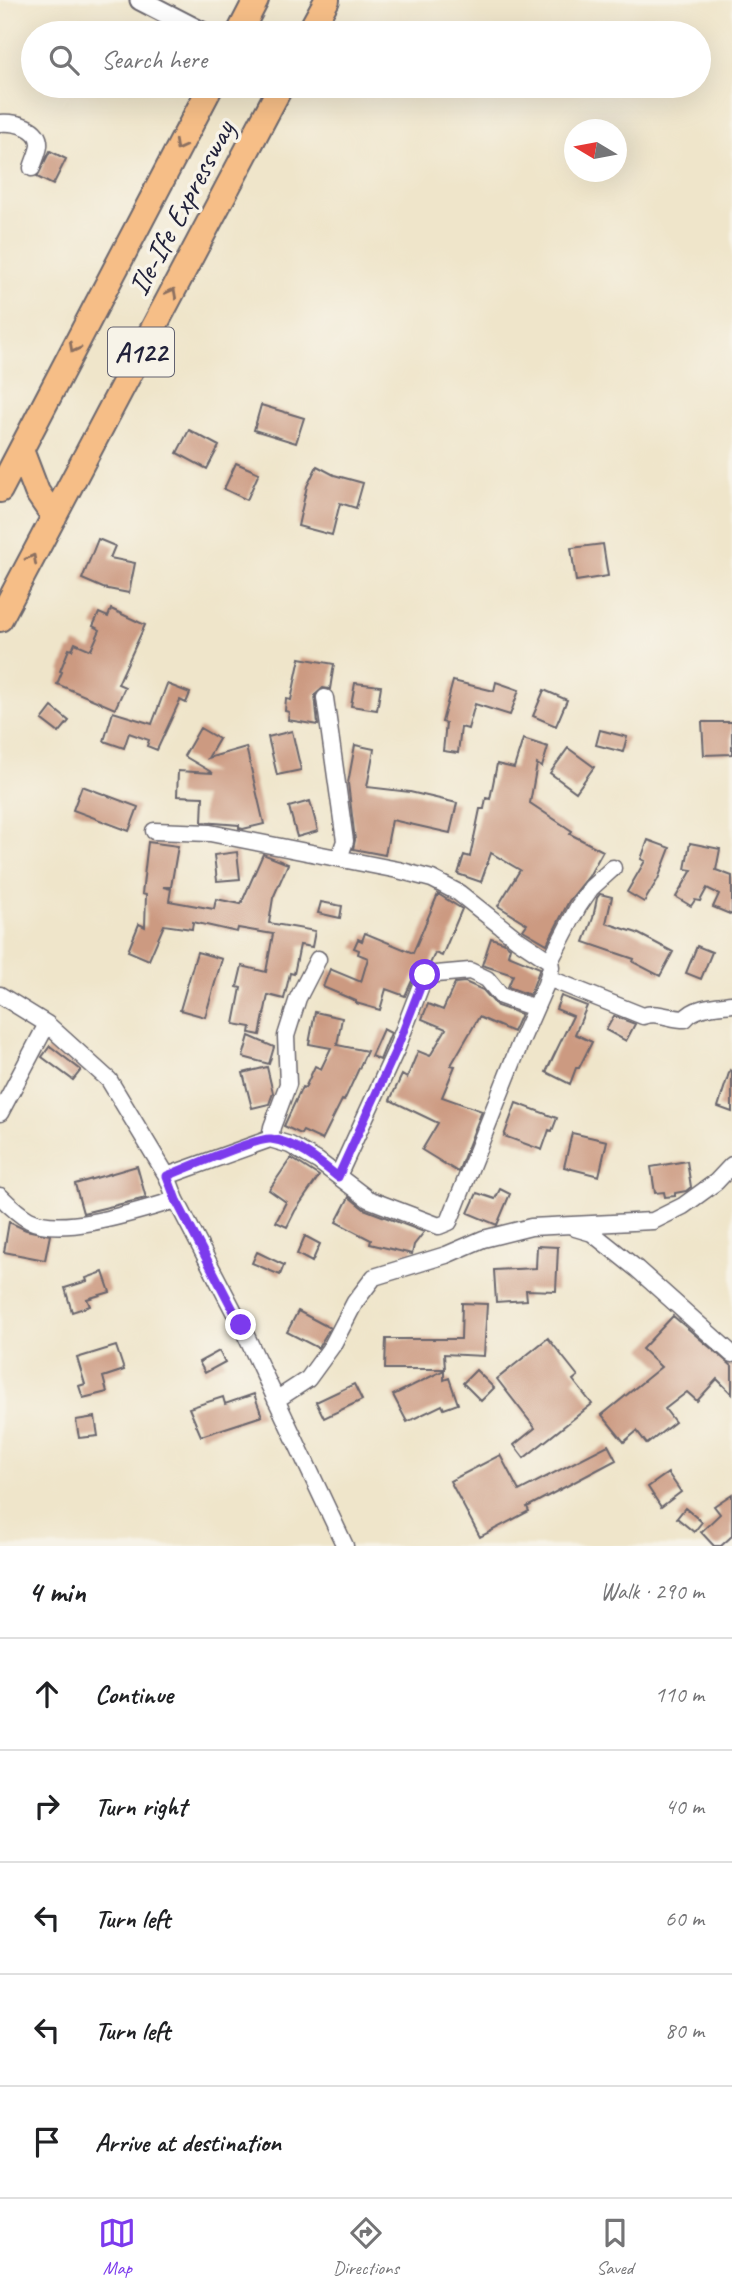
<!DOCTYPE html>
<meta charset="utf-8">
<style>
body{margin:0;font-family:Caveat,sans-serif;background:#f2f2f2;color:#202124}
.compass{position:absolute;left:564px;top:119px;width:63px;height:63px;border-radius:50%;background:#fff;box-shadow:0 7px 28px #0002;rotate:280deg}
.stop{position:absolute;width:21px;height:21px;margin:-16px;border:5px solid #7c3aed;border-radius:50%;background:#fff}
.stop.end{background:#7c3aed;border-color:#fff;box-shadow:0 2px 7px #0008}
.list{margin:0;padding:0;list-style:none}
h2{display:flex;justify-content:space-between;align-items:center;height:91px;margin:0;padding:0 28px;font-size:30px}
h2 small{font-size:23px;font-weight:400;color:#757577}
.list li{display:grid;grid-template-columns:46px 1fr auto;gap:21px;align-items:center;box-sizing:border-box;height:112px;padding:0 28px;border-top:2px solid #e0e0e0}
.list b{display:block;font-size:26px;white-space:nowrap}
.list em{font-size:23px;font-style:normal;color:#757577}
.icon{flex:none;width:38px;height:38px;fill:none;stroke:currentColor;stroke-width:2;stroke-linecap:round;stroke-linejoin:round}
.map{position:relative;flex:none;width:732px;height:1546px;overflow:hidden}
.search{position:absolute;background:#fff;box-shadow:0 7px 28px #0002;left:21px;right:21px;top:21px;height:77px;display:flex;align-items:center;gap:18px;box-sizing:border-box;padding:0 24px;border-radius:38px;color:#757577;font-size:26px}
.sheet{height:651px;background:#fff}
nav{display:flex;justify-content:space-around;align-items:center;box-sizing:border-box;height:98px;border-top:2px solid #e0e0e0;background:#fff;font-size:19px;color:#757577}
nav a{display:grid;justify-items:center;gap:4px}
nav .on{color:#7c3aed}
.map>svg:first-child{display:block}
</style>
<div class="map">
<svg width="732" height="1546" viewBox="0 0 732 1546">
<rect width="100%" height="100%" fill="#f7f3e8"/>
<filter id="ink" filterUnits="userSpaceOnUse"><feTurbulence type="fractalNoise" baseFrequency=".0143" numOctaves="2"/><feDisplacementMap in="SourceGraphic" scale="14" xChannelSelector="R" yChannelSelector="G"/><feConvolveMatrix kernelMatrix="1 2 1 2 8 2 1 2 1" color-interpolation-filters="sRGB"/></filter>
<filter id="wash" filterUnits="userSpaceOnUse"><feTurbulence type="fractalNoise" baseFrequency=".00686" numOctaves="4" result="noise"/><feDisplacementMap in="SourceGraphic" scale="28" xChannelSelector="R" yChannelSelector="G"/><feGaussianBlur stdDeviation="1.57" result="paint"/><feColorMatrix in="noise" values="0 0 0 0 0 0 0 0 0 0 0 0 0 0 0 0 0 1.4 0 .05"/><feComposite in="paint" operator="in"/></filter>
<g filter="url(#wash)">
<rect width="100%" height="100%" fill="#efe5ca"/>
<g id="blocks">
<path fill="#cc9a81" d="M50,151L66,159L53,185L37,177Z
M261,405L304,418L296,443L254,430Z
M189,430L219,446L207,469L177,453Z
M236,463L259,473L247,500L224,489Z
M317,466L334,475L363,483L356,508L340,503L332,535L298,526L307,486Z
M98,539L115,546L110,558L135,563L129,593L103,588L82,579Z
M603,544L608,576L576,581L571,548Z
M111,609L145,625L118,684L125,687L115,709L57,684L62,672L60,671L69,649L72,650L75,643L91,650L100,630L93,626L99,613L108,617Z
M300,658L334,664L330,689L323,688L315,695L318,725L288,720L289,712L285,711L286,699L291,700Z
M453,681L494,691L496,682L519,690L510,715L475,704L468,729L461,727L458,753L443,751L446,723L442,722Z
M355,683L381,686L377,710L351,706Z
M167,684L190,693L186,703L180,700L157,750L147,746L149,740L129,733L124,748L104,741L113,712L152,724Z
M544,690L567,700L556,726L533,716Z
M52,707L69,721L59,733L42,720Z
M702,722H732V754L704,755Z
M200,728L219,739L208,758L246,747L264,824L243,829L239,828V825L202,822L203,797L177,796L178,771L213,773L184,756Z
M600,730L627,737L623,752L596,745Z
M292,731L301,770L277,775L268,737Z
M523,739L548,747L542,767L537,764L530,803L572,831L570,834L603,851L589,876L569,901L547,944L523,930L527,924L498,906L520,870L491,853L481,882L458,874L464,855L470,857L480,809H484L486,798L490,799L497,764L514,768Z
M355,745L374,749L367,787L410,792L457,803L450,833L392,820L385,855L353,849L355,840L348,783Z
M568,748L594,767L576,792L550,773Z
M82,786L138,807L129,831L73,810Z
M310,801L318,831L297,837L289,807Z
M648,840L670,848L658,879L644,902L627,892L645,861L641,859Z
M148,842L178,846L171,887H163L171,889L169,901L214,909L216,899L241,904L263,854L288,864L273,898L269,923L315,931L312,947L300,945L294,974L290,973L284,999L268,995L260,1035L250,1033L251,1027L234,1024L241,988L237,987L242,966L266,972L273,934L238,928L237,932L193,922L192,929L164,925L149,960L128,951L139,924L145,927L146,895L142,894Z
M690,843L720,849L716,870L732,876V915L713,907L719,894L707,888L700,901L695,900L691,906L676,897L692,870L685,869Z
M237,852L240,879L217,881L214,855Z
M438,894L462,909L442,956L435,953L430,964L418,967L405,996L386,989L380,1010L356,1003V1001L323,987L330,969L361,982L368,958L358,954L359,950L354,948L358,939L362,941L365,933L413,953Z
M600,894L612,897L606,923L637,933L673,952L660,976L633,962L634,959L584,942L593,918L597,898Z
M321,902L342,906L340,918L318,913Z
M491,938L503,942L510,947L508,955L540,968L530,995L508,987L513,975L482,965Z
M697,946L712,952L701,979L686,973Z
M197,952L222,959L205,1017L180,1010Z
M465,982L483,990L497,1006L521,1014L513,1032L479,1017L451,1065L455,1066L442,1097L482,1111L458,1172L422,1150L438,1123L390,1100L402,1075L407,1078L418,1051L430,1056L446,1029L422,1019L428,1004L443,1010L455,983Z
M561,996L587,1006L575,1034L592,1042L579,1068H576L570,1084L546,1072L573,1016L556,1009Z
M315,1012L342,1018L337,1045L367,1051L344,1101L342,1100L322,1140L303,1131L301,1134L284,1126L302,1087L305,1088L315,1066L321,1069L331,1048L309,1044Z
M614,1016L635,1024L626,1041L606,1030Z
M383,1029L391,1033L380,1060L371,1056Z
M249,1036L274,1047L269,1064L243,1057Z
M50,1046L81,1070L73,1080L42,1057Z
M267,1067L273,1093L269,1104L252,1108L243,1073Z
M730,1070L732,1071V1112L718,1107Z
M516,1103L557,1118L552,1131L549,1130L542,1150L504,1136Z
M572,1133L607,1141L599,1176L564,1167Z
M291,1158L319,1176L295,1211L287,1227L276,1222L286,1202L269,1190Z
M687,1161L691,1187L686,1191L675,1193V1196L665,1197L664,1192L655,1193L651,1167Z
M137,1166L146,1198L83,1213L75,1184Z
M500,1189L510,1194L497,1225L468,1213L477,1193L495,1199Z
M349,1197L364,1209L424,1232L414,1245L412,1254L370,1244L371,1240L336,1222Z
M9,1222L26,1230L50,1235L45,1260L4,1252Z
M305,1236L320,1244L312,1262L297,1254Z
M537,1246L558,1247L556,1291L526,1290L527,1300L496,1302L494,1270L536,1268Z
M257,1252L284,1265L280,1275L252,1263Z
M103,1272L110,1292L87,1299L90,1306L72,1312L65,1288L87,1281L86,1278Z
M462,1303L487,1304L484,1356L444,1354L445,1369H385L386,1339H461Z
M298,1311L330,1328L318,1348L287,1332Z
M673,1316L732,1366V1394L717,1379L697,1401L687,1392L665,1409L675,1422L647,1444L637,1431L624,1442L602,1415L661,1367L642,1349Z
M548,1338L578,1376L573,1380L592,1404L524,1458L514,1445L535,1428L497,1379Z
M116,1346L124,1370L103,1377L107,1392L83,1398L79,1386L85,1384L77,1358Z
M219,1351L225,1362L205,1373L199,1362Z
M444,1370V1380L449,1378L458,1404L444,1409L442,1405L407,1422L393,1395Z
M476,1370L494,1388L481,1401L463,1383Z
M354,1384L362,1400L324,1418L316,1402Z
M254,1394L262,1416L201,1436L189,1408L223,1397L225,1404Z
M95,1417L98,1436L79,1438L76,1420Z
M608,1445L616,1460L527,1507L529,1511L480,1537L450,1481L500,1455L519,1491Z
M668,1473L681,1492L661,1507L648,1487Z
M732,1494V1536L721,1546H714L701,1532L720,1514L714,1506Z
M685,1508L702,1522L694,1532L677,1518Z"/>
</g>
</g>
<g filter="url(#ink)">
<use href="#blocks" fill-opacity="0" stroke="#6a666d" stroke-width="2"/>
<g fill="none" stroke-linecap="round" stroke-linejoin="round">
<defs>
<path id="minor" d="M0,123C15,122 41,127 39,146C38,153 34,161 32,168
M325,698L345,841L339,858
M154,831L210,833L398,870L432,879L459,893L517,939L550,961L551,967L546,984L521,1041L449,1222L439,1226L368,1199L318,1161L290,1145L270,1139L167,1176
M550,961L578,907L591,888L613,868
M548,978L643,1016C658,1011 670,1019 685,1019C695,1006 717,1006 732,1004
M0,995L47,1024L109,1080L167,1176L176,1200L241,1325L345,1546
M0,1113L47,1024
M270,1139L272,1127L288,1084L286,1036L298,998L318,959
M338,1176L396,1050L425,975L470,971L487,979L501,996L535,1008
M0,1196C9,1205 18,1214 29,1220C63,1237 141,1210 176,1200
M575,1228L592,1233L637,1269L732,1354
M276,1400L308,1379L332,1346L355,1302L374,1277L446,1255L483,1239L531,1227L653,1221L683,1206L716,1182L732,1165"/>
<path id="tertiary" d="M140,0L204,33"/>
<path id="trunk" d="M239,33L256,0
M309,33L327,0
M21,450L37,492L54,517
M0,490L211,86
M0,619L281,86"/>
</defs>
<use href="#minor" stroke="#6a666d" stroke-width="19"/>
<use href="#tertiary" stroke="#6a666d" stroke-width="23"/>
<use href="#trunk" stroke="#6a666d" stroke-width="28"/>
<use href="#minor" stroke="#fff" stroke-width="16"/>
<use href="#tertiary" stroke="#fff" stroke-width="19"/>
<use href="#trunk" stroke="#f6be87" stroke-width="24"/>
</g>
<defs><path id="oneway-chevron" d="M-2-3.5L2.5 0L-2 3.5" fill="none" stroke-width="1.6" stroke-linecap="round" stroke-linejoin="round" transform="scale(1.75)"/></defs>
<g stroke="#8c7061">
<use href="#oneway-chevron" transform="translate(179 146) rotate(118)"/>
<use href="#oneway-chevron" transform="translate(172 293) rotate(-62)"/>
<use href="#oneway-chevron" transform="translate(74 348) rotate(118)"/>
<use href="#oneway-chevron" transform="translate(32 559) rotate(-62)"/>
</g>
</g>
<g fill="none" stroke-linecap="round" stroke-linejoin="round" filter="url(#ink)">
<path stroke="#7c3aed" stroke-width="9" d="M241,1325L176,1200L167,1176C185,1169 257,1137 271,1139C295,1142 320,1162 338,1177L396,1050L425,975"/>
</g>
<g text-anchor="middle" dominant-baseline="central" stroke-width="7" stroke-linejoin="round" paint-order="stroke">
<rect fill="#f7f3e8" stroke="#62616f" stroke-width="2" x="108" y="327.5" width="66" height="49" rx="5"/>
<g font-size="28" font-weight="bold" fill="#22223b">
<text x="141" y="352">A122</text>
</g>
<g font-size="30" fill="#22223b" stroke="#f7f3e8">
<text transform="translate(181 208) rotate(-62)">Ile-Ife Expressway</text>
</g>
</g>
</svg>
<svg class="compass" viewBox="-18 -18 36 36"><path d="M0-13l5 13h-10z" fill="#e53935"/><path d="M0 13l5-13h-10z" fill="#757577"/></svg>
<div class="stop" style="left:425px;top:975px"></div>
<div class="stop end" style="left:241px;top:1325px"></div>
<div class="search"><svg class="icon" aria-label="search" viewBox="0 0 24 24"><circle cx="10" cy="10" r="6"/><path d="M15 15l6 6"/></svg>Search here</div>
</div>
<section class="sheet">
<h2>4 min<small>Walk · 290 m</small></h2>
<ul class="list">
<li><svg class="icon" aria-label="ahead" viewBox="0 0 24 24"><path d="M12 20V5M6 11l6-6 6 6"/></svg><div><b>Continue</b></div><em>110 m</em></li>
<li><svg class="icon" aria-label="right" viewBox="0 0 24 24"><path d="M7 20v-9h11M14 6l5 5-5 5"/></svg><div><b>Turn right</b></div><em>40 m</em></li>
<li><svg class="icon" aria-label="left" viewBox="0 0 24 24"><path d="M17 20v-9H6M10 6l-5 5 5 5"/></svg><div><b>Turn left</b></div><em>60 m</em></li>
<li><svg class="icon" aria-label="left" viewBox="0 0 24 24"><path d="M17 20v-9H6M10 6l-5 5 5 5"/></svg><div><b>Turn left</b></div><em>80 m</em></li>
<li><svg class="icon" aria-label="arrive" viewBox="0 0 24 24"><path d="M6 21V4h12l-3 4 3 4H6"/></svg><div><b>Arrive at destination</b></div></li>
</ul>
</section>
<nav>
<a class="on"><svg class="icon" aria-label="map" viewBox="0 0 24 24"><path d="M3 6l6-2 6 2 6-2v14l-6 2-6-2-6 2zM9 4v14M15 6v14"/></svg>Map</a>
<a><svg class="icon" aria-label="directions" viewBox="0 0 24 24"><path d="M12 3l9 9-9 9-9-9zM9 14v-3h6M13 9l2 2-2 2"/></svg>Directions</a>
<a><svg class="icon" aria-label="saved" viewBox="0 0 24 24"><path d="M7 4h10v16l-5-4-5 4z"/></svg>Saved</a>
</nav>
